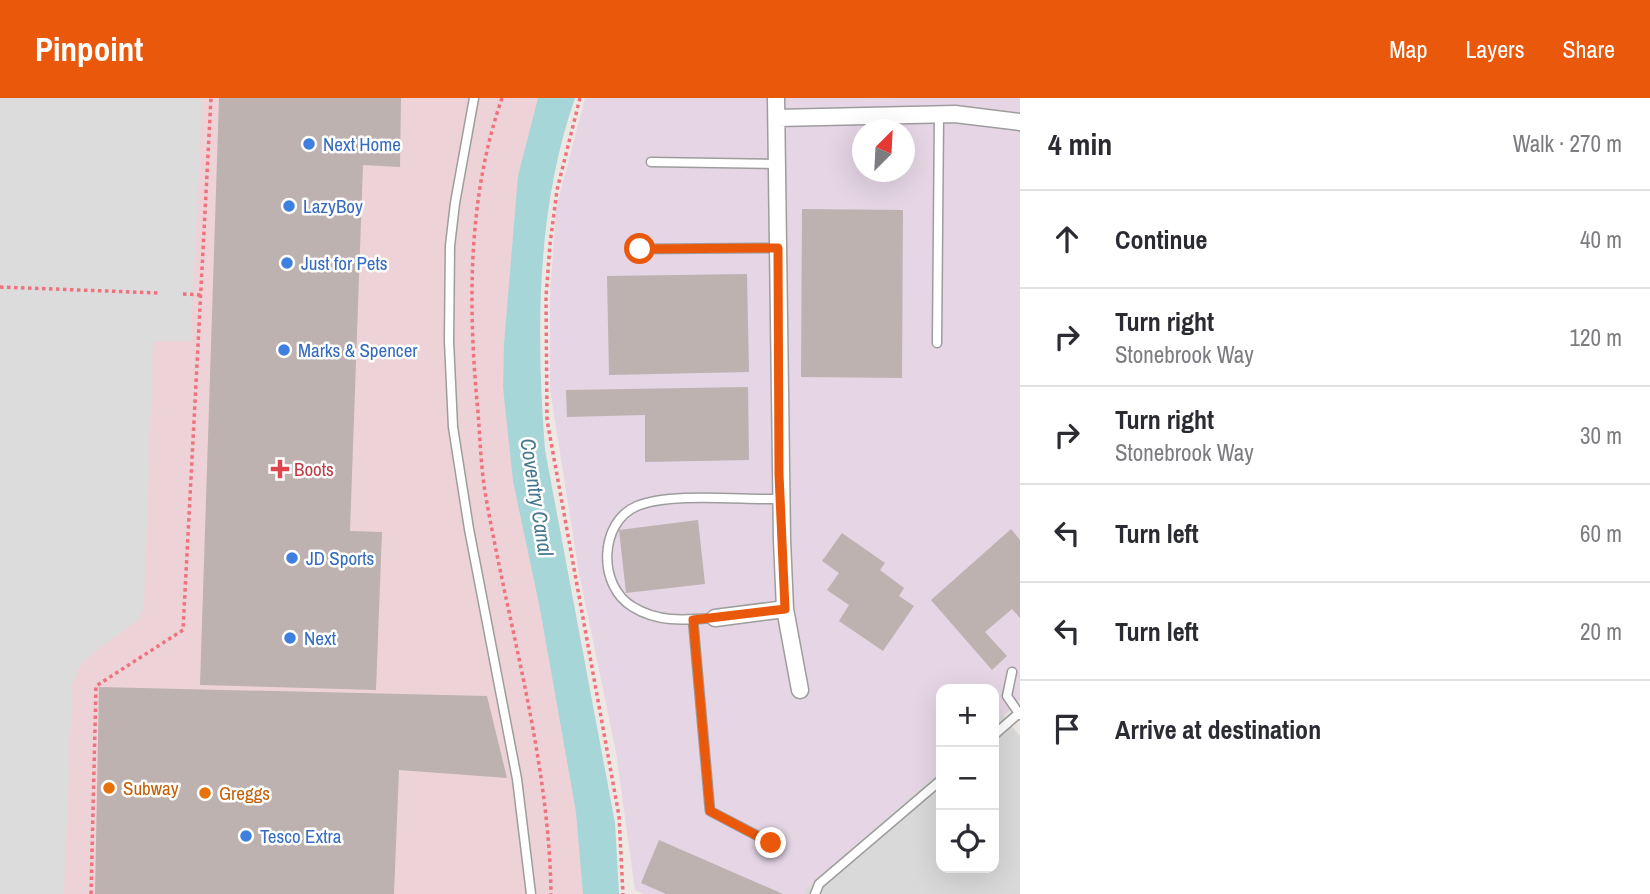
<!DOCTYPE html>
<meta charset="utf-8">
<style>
body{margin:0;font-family:"Archivo Narrow",sans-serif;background:#f2f2f3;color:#2b2b33}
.controls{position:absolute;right:21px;bottom:21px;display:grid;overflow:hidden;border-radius:14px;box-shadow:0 7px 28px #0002}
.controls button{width:63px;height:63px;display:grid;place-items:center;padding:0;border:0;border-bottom:2px solid #e1e1e2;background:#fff;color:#2b2b33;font:35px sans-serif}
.compass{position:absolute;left:852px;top:21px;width:63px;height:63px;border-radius:50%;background:#fff;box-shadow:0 7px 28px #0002;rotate:24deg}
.stop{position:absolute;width:21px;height:21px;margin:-16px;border:5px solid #ea580c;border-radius:50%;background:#fff}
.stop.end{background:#ea580c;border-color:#fff;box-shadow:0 2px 7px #0008}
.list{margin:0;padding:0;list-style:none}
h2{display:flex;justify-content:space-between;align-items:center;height:91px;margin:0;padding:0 28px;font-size:30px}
h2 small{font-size:23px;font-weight:400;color:#7c7c81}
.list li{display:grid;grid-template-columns:46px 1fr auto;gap:21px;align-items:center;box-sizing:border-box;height:98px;padding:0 28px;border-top:2px solid #e1e1e2}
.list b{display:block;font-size:26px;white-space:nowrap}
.list p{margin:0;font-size:23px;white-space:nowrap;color:#7c7c81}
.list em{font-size:23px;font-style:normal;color:#7c7c81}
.icon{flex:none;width:38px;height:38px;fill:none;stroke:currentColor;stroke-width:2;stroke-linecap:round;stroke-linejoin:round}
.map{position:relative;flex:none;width:1020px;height:796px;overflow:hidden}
header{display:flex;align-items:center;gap:42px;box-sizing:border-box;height:98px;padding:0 35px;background:#ea580c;color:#fff}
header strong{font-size:33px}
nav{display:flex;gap:38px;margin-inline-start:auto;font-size:24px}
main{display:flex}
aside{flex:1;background:#fff}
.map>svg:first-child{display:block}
</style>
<header>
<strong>Pinpoint</strong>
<nav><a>Map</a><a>Layers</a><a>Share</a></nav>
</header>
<main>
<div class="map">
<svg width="1020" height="796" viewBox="0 0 1020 796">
<rect width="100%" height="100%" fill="#ede8e3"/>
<path fill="#dad9d9" d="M1003,617L1020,638V796H805L803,793L941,672V770H994V626Z"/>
<path fill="#edd3d7" d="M0,0H558L522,262L601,796H0Z"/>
<path fill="#e5d5e5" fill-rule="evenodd" d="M585,0H1020V603L994,626V591H941V672L803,793L805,796H644L635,792L616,654L579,475L550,291V197L556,111ZM862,32H904V74H862Z"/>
<path fill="#dcdcdc" d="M0,0H202L191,243H153L144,510L138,522L93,555L80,568L72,587L64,796H0Z"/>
<path fill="#a6d6d8" d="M538,0H575C536,111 536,236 545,352L615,725L619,796H583L576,714L540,511L513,383L503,289L504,246L518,78Z"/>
<path fill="#bdb2b0" d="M219,0H401L400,69L363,67L350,433L382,434L376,592L200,587Z
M802,111L903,112L902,280L801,279Z
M747,176L749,274L609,277L607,178Z
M748,289L749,362L645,364V317L567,319L566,292Z
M698,422L705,486L626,495L619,432Z
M1011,431L1020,442V520L1012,511L985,534L1007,558L992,572L931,502Z
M842,435L885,465L880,472L904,490L899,498L914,508L883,553L839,523L849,507L827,492L839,475L822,463Z
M99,589L487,598L507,680L399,672L394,796H95Z
M659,742L783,796H666L641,785Z"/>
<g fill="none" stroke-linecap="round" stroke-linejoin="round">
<defs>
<path id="lane" d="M474,0L455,105L450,148L449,243L453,329L469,431L517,681L531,796
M651,64L778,66
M640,151L778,150
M937,245L939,16
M715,520C686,522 659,525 633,509C597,488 599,424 637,408C671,394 741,402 780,401
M693,522L710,713L771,745
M1012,574L1007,598L1020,617
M994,637L1019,615
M815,796L819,786L941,682"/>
<path id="street" d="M776,0L782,442L785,511L800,592
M777,20L955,16L1020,24
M715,520L785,511"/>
</defs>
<use href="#lane" stroke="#9d9d9d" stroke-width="11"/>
<use href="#street" stroke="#9d9d9d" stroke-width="19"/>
<path stroke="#ef727d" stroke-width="3.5" stroke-dasharray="3.5 3.5" stroke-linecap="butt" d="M502,0C467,101 468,210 478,314C480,341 481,368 485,394C508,527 549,660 551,796
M580,0L557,92L550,146L546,199L547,322L619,718L623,796
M0,189L159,195
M183,196L202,197
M91,796L96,588L183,532L211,0"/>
<use href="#lane" stroke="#fff" stroke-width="8"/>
<use href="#street" stroke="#fff" stroke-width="16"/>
</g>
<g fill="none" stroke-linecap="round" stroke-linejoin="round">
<path stroke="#ea580c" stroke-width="9" d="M640,151L778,150L779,376L785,511L693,522L710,713L771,745"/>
</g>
<g fill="#3f7fe0" stroke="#fff" stroke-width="2.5">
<circle cx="309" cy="46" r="7"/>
<circle cx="289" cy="108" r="7"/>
<circle cx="287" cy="165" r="7"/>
<circle cx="284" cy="252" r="7"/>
<circle cx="292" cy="460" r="7"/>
<circle cx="290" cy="540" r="7"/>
<circle cx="246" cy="738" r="7"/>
</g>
<path fill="#e0444e" stroke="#fff" stroke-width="2.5" d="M276.5 360.5h7v7h7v7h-7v7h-7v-7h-7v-7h7z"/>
<g fill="#e8710a" stroke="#fff" stroke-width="2.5">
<circle cx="109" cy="690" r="7"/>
<circle cx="205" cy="695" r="7"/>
</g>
<g text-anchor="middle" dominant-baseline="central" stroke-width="5" stroke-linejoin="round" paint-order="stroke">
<g font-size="19" fill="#366cbe" stroke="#fff" text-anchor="start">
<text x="323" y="46">Next Home</text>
<text x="303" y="108">LazyBoy</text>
<text x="301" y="165">Just for Pets</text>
<text x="298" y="252">Marks &amp; Spencer</text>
<text x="306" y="460">JD Sports</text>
<text x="304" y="540">Next</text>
<text x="260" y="738">Tesco Extra</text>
</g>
<g font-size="19" fill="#be3a42" stroke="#fff" text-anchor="start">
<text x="294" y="371">Boots</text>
</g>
<g font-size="19" fill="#c56008" stroke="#fff" text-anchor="start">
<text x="123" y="690">Subway</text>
<text x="219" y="695">Greggs</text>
</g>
<g font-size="21" font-style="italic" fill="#47788e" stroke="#fff">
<text transform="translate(537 399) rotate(81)">Coventry Canal</text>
</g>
</g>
</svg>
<div class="controls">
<button>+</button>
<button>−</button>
<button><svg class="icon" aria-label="locate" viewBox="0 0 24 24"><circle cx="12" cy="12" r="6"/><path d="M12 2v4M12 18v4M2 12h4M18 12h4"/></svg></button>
</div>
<svg class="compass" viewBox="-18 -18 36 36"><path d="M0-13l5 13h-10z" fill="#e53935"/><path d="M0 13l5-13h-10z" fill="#7c7c81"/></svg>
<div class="stop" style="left:640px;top:151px"></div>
<div class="stop end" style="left:771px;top:745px"></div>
</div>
<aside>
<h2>4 min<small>Walk · 270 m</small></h2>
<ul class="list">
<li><svg class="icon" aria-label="ahead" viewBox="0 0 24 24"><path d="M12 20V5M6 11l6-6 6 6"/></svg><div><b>Continue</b></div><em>40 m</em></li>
<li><svg class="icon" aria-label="right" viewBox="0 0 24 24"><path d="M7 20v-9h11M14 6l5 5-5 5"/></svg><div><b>Turn right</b><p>Stonebrook Way</p></div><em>120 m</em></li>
<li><svg class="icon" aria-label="right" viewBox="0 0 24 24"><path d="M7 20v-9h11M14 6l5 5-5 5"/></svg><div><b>Turn right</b><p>Stonebrook Way</p></div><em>30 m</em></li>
<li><svg class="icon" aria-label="left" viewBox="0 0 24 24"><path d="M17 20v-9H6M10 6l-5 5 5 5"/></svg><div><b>Turn left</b></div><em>60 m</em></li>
<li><svg class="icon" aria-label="left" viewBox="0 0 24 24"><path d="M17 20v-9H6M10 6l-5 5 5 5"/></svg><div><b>Turn left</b></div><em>20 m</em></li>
<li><svg class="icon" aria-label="arrive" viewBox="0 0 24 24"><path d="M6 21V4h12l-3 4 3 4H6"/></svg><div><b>Arrive at destination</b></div></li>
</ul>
</aside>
</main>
